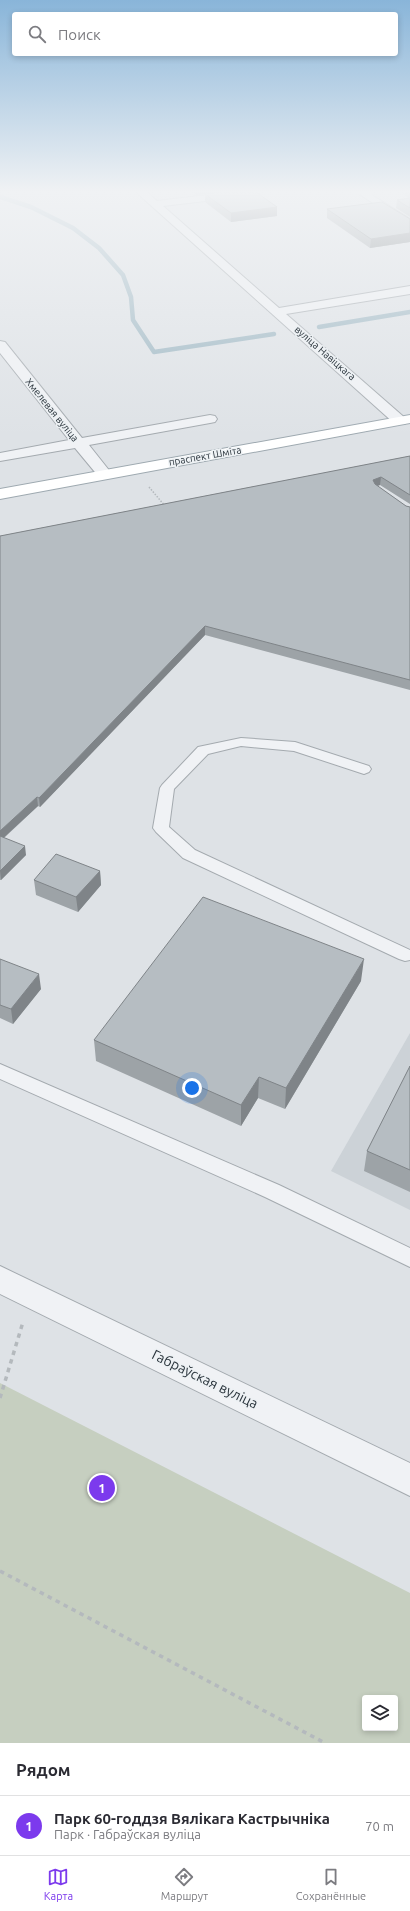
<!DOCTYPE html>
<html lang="ru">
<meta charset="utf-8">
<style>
body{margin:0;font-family:Ubuntu,sans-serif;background:#f7f7f7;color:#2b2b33}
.controls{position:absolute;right:12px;bottom:12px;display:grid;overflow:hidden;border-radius:4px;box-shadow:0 2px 6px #0003}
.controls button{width:36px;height:36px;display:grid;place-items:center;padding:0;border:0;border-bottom:1px solid #e1e1e2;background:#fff;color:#2b2b33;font:20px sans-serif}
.you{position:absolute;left:192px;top:1088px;width:14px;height:14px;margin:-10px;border:3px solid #fff;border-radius:50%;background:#1a73e8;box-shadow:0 0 0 6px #1a73e833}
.badge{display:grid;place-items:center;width:26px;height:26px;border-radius:50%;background:#7c3aed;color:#fff;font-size:13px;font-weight:700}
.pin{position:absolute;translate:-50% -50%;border:2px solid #fff;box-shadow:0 1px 4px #0006}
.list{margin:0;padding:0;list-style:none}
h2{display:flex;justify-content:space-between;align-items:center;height:52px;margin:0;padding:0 16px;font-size:17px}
h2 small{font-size:13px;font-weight:400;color:#7c7c81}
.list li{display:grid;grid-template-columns:26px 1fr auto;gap:12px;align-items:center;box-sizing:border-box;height:60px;padding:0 16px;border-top:1px solid #e1e1e2}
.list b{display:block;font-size:15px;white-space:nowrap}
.list p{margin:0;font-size:13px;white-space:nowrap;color:#7c7c81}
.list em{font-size:13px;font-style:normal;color:#7c7c81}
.icon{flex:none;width:22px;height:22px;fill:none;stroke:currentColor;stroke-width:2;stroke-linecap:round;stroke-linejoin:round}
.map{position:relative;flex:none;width:410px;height:1743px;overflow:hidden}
.search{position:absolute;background:#fff;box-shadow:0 2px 6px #0003;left:12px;right:12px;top:12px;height:44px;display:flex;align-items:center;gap:10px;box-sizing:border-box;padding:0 14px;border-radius:4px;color:#7c7c81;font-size:15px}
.sheet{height:112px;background:#fff}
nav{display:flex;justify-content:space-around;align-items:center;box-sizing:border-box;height:56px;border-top:1px solid #e1e1e2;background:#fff;font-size:11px;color:#7c7c81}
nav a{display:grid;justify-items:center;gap:2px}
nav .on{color:#7c3aed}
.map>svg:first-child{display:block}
</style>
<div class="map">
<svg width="410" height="1743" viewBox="0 0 410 1743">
<rect width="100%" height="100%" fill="#dee2e6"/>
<path fill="#ccd2d7" d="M410,1033V1210L331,1171Z"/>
<path fill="#c6cfc0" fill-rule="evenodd" d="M0,1383L410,1593V1743H0ZM365,1698H395V1728H365Z"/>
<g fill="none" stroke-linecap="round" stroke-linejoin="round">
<path stroke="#9cb6c2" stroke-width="4.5" d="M0,197L31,207L73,228L99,248L123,275L131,297L133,320L154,352L274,334
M319,327L410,312"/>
<defs>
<path id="service" d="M241,738L295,742L369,766L371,769L369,772L364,774L294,751L241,746L208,754L174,789L169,827L195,850L410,950V960L405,961L399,959L183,858L156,832L153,828L160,788L162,785L198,747Z
M0,1064L279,1185L410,1248V1267L265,1197L0,1079Z"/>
<path id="minor" d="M136,192H147L157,201L233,192H261L256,195L163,206L279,308L410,286V294L286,314L405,418L407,421L405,424H395Z
M356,192H367L410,219V227Z
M0,341L5,342L82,438L210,415L215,416L217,419L215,422L210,423L89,445L112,474L109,477H99L75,448L0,461V453L69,440L0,353Z
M0,1266L410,1463V1496L0,1294Z"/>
<path id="primary" d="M410,415V423L0,499V489Z"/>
</defs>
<use href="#service" stroke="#a4aaaf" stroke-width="2"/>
<use href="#minor" stroke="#a4aaaf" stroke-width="2"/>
<use href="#primary" stroke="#9ea9b0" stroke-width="2"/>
<path stroke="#b4b9bd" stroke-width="1.5" stroke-dasharray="1.5 1.5" stroke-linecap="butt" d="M149,487L165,506"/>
<path stroke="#b4b9bd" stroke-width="3.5" stroke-dasharray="4.5 4.5" stroke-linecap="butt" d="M0,1398L23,1322
M0,1571L325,1743"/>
<use href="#service" fill="#f0f2f5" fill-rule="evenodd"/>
<use href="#minor" fill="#f0f2f5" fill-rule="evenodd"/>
<use href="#primary" fill="#fff" fill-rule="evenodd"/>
</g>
<path fill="#9da3a7" d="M192,192H256L277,207V216L231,222L205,202V194L196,195Z
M399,192H410V217L396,208L397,200L409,198Z
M327,209L410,219V242L370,248L327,218Z
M410,456V504L380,485L377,486L406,506L410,507V690L205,635L40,807L38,806L4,838L26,855L1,880H0V536Z
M100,871L101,885L78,912L36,895L34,880Z
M0,959L41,989L13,1024L0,1018Z
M361,981L285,1109L258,1098L241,1126L96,1061L94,1040Z
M410,1066V1192L364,1171L367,1151Z"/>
<path fill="#7f8488" d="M196,192H229L196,195Z
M277,207V216L231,222V213Z
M410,233V242L370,248L371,239Z
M381,477L380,485L372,488L373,480Z
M205,626V635L40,807L39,798Z
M37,797L38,806L0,841V831Z
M25,846L26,855L1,880L0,871Z
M100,871L101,885L78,912L76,897Z
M364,959L361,981L285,1109L286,1088Z
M39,974L41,989L13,1024L11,1009Z
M259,1077L258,1098L241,1126V1105Z"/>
<path fill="#b6bdc2" stroke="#7f8488" d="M221,192H256L277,207L231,213L205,194Z
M410,198V208L397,200Z
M382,202L410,219V233L371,239L327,209Z
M410,456V495L381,477L373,480L375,484L406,506L410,507V680L205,626L39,798L37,797L0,831V536Z
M0,836L25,846L0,871Z
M56,854L100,871L76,897L34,880Z
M203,897L364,959L286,1088L259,1077L241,1105L94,1040Z
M0,959L39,974L11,1009L0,1005Z
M410,1066V1170L367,1151Z"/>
<linearGradient id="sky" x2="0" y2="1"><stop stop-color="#89b5d9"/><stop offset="0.44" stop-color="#f0f2f4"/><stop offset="1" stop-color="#f0f2f4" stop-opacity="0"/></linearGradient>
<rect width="410" height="436" fill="url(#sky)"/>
<g text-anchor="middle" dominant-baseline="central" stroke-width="3" stroke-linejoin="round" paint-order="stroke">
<g font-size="10" fill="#29333b" stroke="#edf1f4">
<text transform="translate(325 353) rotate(41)">вуліца Навіцкага</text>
<text transform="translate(52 410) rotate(51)">Хмелевая вуліца</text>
<text transform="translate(205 456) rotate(-10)">праспект Шміта</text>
</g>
<g font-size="14" fill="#29333b" stroke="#edf1f4">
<text transform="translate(205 1379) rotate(26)">Габраўская вуліца</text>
</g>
</g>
</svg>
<div class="controls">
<button><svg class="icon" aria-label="layers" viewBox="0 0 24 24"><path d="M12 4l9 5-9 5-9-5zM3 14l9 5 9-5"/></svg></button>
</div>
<div class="you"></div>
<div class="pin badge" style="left:102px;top:1488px">1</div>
<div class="search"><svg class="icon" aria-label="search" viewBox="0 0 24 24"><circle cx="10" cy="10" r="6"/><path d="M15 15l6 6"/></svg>Поиск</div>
</div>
<section class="sheet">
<h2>Рядом<small></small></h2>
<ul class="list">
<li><span class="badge">1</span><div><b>Парк 60-годдзя Вялікага Кастрычніка</b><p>Парк · Габраўская вуліца</p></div><em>70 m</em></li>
</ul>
</section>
<nav>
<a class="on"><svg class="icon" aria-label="map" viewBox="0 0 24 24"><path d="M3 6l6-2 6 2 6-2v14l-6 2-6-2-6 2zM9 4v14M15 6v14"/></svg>Карта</a>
<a><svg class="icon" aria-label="directions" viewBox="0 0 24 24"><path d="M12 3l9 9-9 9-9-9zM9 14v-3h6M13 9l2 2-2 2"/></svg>Маршрут</a>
<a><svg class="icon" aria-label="saved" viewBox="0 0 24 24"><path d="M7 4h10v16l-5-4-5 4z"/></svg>Сохранённые</a>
</nav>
